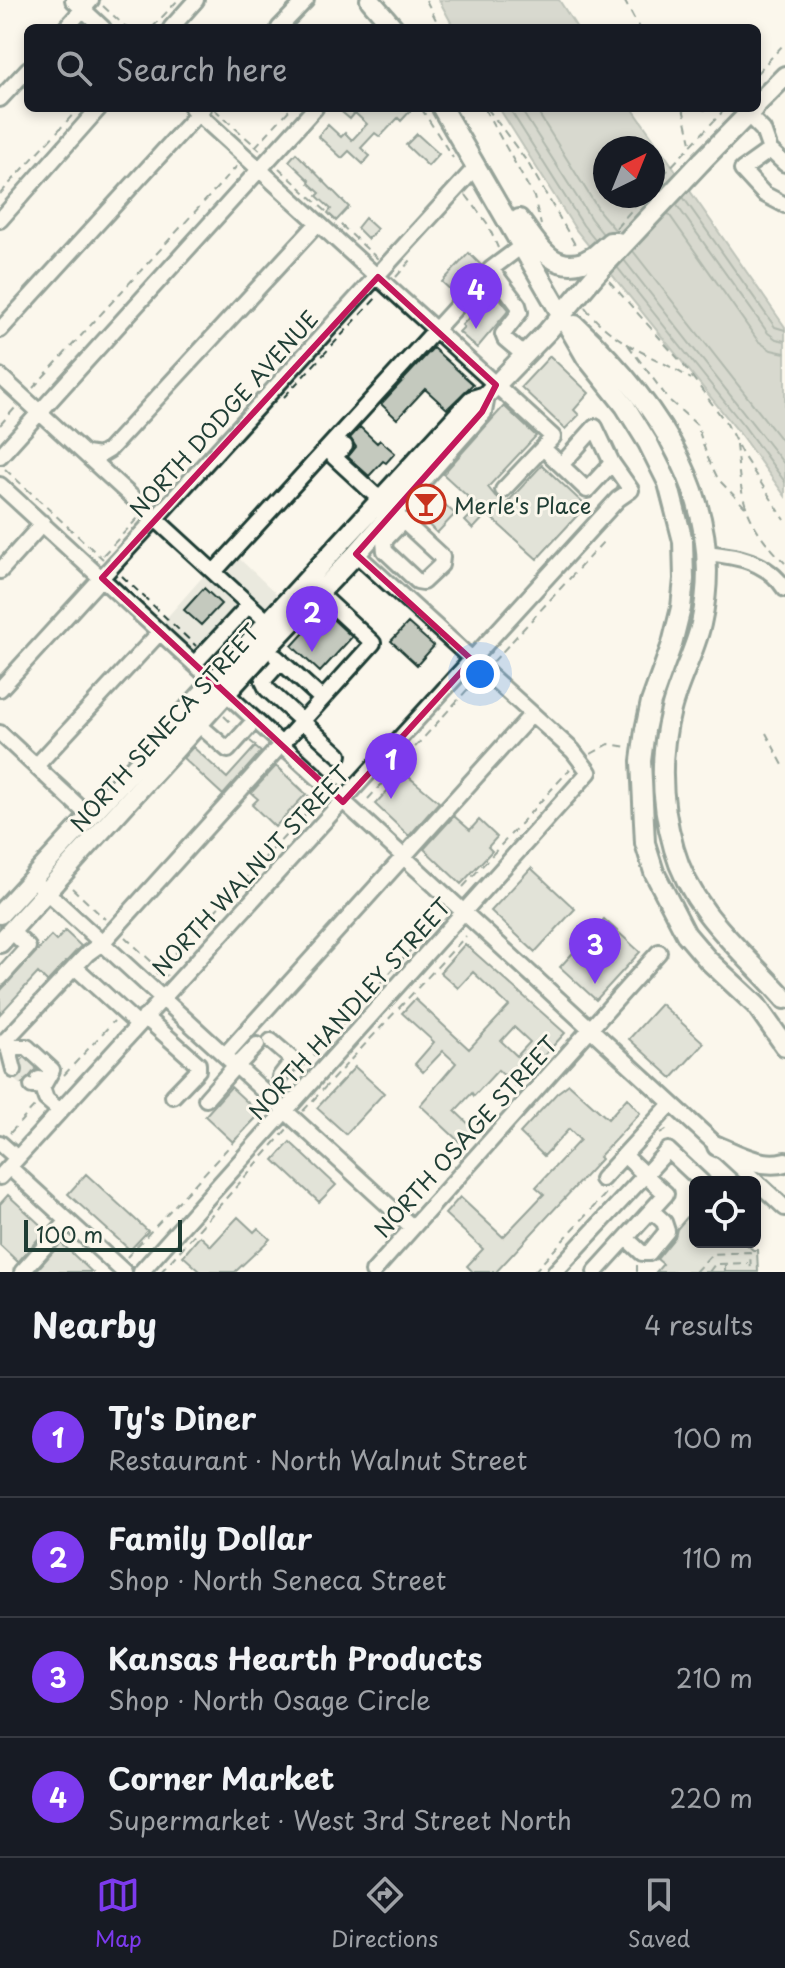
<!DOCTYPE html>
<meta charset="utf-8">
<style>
body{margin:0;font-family:"Playpen Sans",sans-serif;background:#20242c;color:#f1f3f6}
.controls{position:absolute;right:24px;bottom:24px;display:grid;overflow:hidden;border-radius:12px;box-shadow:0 4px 12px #0003}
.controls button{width:72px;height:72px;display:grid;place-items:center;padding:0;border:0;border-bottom:2px solid #363941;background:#171b24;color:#f1f3f6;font:40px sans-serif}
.compass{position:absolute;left:593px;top:136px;width:72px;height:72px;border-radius:50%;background:#171b24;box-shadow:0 4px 12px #0003;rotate:43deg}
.scale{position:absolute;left:24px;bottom:20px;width:158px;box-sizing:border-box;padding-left:8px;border:4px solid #1f3d34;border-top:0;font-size:22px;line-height:28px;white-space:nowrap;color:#1f3d34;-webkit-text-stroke:6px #fbf7ec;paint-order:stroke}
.you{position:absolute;left:480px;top:674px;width:28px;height:28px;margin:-20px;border:6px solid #fff;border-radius:50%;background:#1a73e8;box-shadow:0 0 0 12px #1a73e833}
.badge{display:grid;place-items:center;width:52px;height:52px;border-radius:50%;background:#7c3aed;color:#fff;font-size:26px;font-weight:700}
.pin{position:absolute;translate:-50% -66px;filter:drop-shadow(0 2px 4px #0008)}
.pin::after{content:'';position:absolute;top:42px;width:28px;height:24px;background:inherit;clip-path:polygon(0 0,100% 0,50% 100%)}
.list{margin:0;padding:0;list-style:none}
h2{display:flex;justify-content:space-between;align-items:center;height:104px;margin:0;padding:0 32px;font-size:34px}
h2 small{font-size:26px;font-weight:400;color:#9ea1a6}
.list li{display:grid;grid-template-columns:52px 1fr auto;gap:24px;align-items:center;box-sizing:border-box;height:120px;padding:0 32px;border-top:2px solid #363941}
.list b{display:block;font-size:30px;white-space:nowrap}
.list p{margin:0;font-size:26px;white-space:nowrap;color:#9ea1a6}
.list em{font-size:26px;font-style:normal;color:#9ea1a6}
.icon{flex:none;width:44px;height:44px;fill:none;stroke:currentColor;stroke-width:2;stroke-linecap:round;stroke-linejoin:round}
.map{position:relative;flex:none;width:785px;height:1272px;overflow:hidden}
.search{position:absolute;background:#171b24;box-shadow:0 4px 12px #0003;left:24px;right:24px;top:24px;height:88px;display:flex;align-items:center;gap:20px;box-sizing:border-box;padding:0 28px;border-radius:12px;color:#9ea1a6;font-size:30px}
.sheet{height:584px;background:#171b24}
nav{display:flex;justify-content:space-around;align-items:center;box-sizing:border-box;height:112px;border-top:2px solid #363941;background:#171b24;font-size:22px;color:#9ea1a6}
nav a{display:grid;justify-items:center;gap:4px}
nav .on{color:#7c3aed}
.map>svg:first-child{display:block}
</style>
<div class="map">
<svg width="785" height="1272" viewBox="0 0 785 1272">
<rect width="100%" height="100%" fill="#fbf7ec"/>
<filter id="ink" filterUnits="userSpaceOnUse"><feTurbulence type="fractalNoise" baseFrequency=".0125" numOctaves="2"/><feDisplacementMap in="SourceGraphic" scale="16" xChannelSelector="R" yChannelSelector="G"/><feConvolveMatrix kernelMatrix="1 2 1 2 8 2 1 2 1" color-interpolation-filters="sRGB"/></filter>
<g filter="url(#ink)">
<path fill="#eae9de" d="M228,548L282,599L218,665L213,666L162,623Z"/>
<path fill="#adb4aa" stroke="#74847b" stroke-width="2" fill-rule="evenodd" d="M439,0H559L577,28H454Z
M499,108H632L785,327V496L738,431L576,230ZM605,148H653V196H605Z"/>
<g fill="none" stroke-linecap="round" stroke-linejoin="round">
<path stroke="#586d63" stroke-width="2" d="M509,108L583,225L595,240
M520,108L591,219L603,234
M535,108L600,212L616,231
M683,197L775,327L785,330
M676,204L768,333L776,339L785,341
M668,213L758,341L771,350L785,353
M633,251L785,445
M624,260L785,465
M617,267L744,426L785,482"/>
</g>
<path fill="#c4c9be" stroke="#1f3d34" stroke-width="2" fill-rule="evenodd" d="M337,108H413L401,121L398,118L380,137L375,133L361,148L370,156L363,164L349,151L342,158L318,136L328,125L341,137L345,133L352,140L367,124L355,113L350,119Z
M417,134L439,154L428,166L406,145Z
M296,153L349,207L336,221L328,213L331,209L317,196L320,193L309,183L310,181L289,161Z
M365,218L377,229L368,239L357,228Z
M469,253L481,265L455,294L442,282Z
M494,291L509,310L477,348L459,332L464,327L462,325Z
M433,348L473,384L447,409L425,389L397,419L381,404Z
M550,356L589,393L574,410L579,415L565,429L521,387Z
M504,406L536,436L488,487L496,497L506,504L542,465L586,506L537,559L487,514L473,529L465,521L479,507L443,474Z
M360,427L377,443L380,440L395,453L386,463L383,461L369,476L348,457L356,447L350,438Z
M429,490L455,514L437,533L412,509Z
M204,588L221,604L201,625L184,610Z
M324,611L352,637L320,672L292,646Z
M408,623L434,646L417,665L391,641Z
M193,747L227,778L255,747L261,752L223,795L183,758Z
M276,766L306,794L275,827L252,805L258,799L251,793Z
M404,773L439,802L409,836L375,804Z
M454,816L470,830L479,820L497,837L488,847L492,851L461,884L424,849Z
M531,868L575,909L535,952L491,911Z
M604,919L640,952L596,1000L560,967Z
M65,931L81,946L47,982L38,973L0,1014V991L51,936L56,941Z
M465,944L565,1033L516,1086L498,1070L474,1096L472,1093L455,1111L476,1131L463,1145L420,1105L456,1063L443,1051L423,1072L415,1064L434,1042L402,1013L415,999L469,1049L495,1021L509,1006L473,972L458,988L440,972ZM514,1027L530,1042L517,1056L501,1041Z
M661,1004L704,1043L672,1078L629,1039Z
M25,1058L37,1069L22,1084L17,1080L23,1073L22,1061Z
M355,1067L384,1093L346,1134L317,1108Z
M569,1084L608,1119L627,1098L640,1113L599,1157L601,1159L496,1272H473L467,1266L483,1249L445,1214L460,1197L503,1237L544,1194L536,1187L580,1140L569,1129L544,1156L520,1133L557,1093Z
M231,1087L260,1114L233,1142L205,1116Z
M290,1142L336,1185L319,1202L274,1160Z
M86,1174L148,1231L130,1250L68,1194Z
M8,1195L46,1230L18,1262L0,1245V1204Z
M695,1208V1242H744L753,1250H757L758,1272H656L663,1264L657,1259L675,1237L677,1229Z
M238,1217L254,1232L258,1228L270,1239L235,1272H201L183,1256L200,1236L211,1246Z
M61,1243L92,1272H35Z"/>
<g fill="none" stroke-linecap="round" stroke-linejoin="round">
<path stroke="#cfd2c7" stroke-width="14" stroke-dasharray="14 7" stroke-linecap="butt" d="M21,1062L38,1078
M14,1070L32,1086"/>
<defs>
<path id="minor" d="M73,0L103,28
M66,28L91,0
M171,28L196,0
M279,28L306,0
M0,99L28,69
M192,108L553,437L503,490
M747,114L763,130L770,150L742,170L764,194L785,205
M770,150L785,164
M0,220L99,108
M491,269L518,305L520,312L503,334L505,339L524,355
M0,330L203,108
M0,376L268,622
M345,446L334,457L442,557L441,565L423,582L417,581L385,551L384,541L403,521
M543,448L587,490L612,463L595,427L561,465
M86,454L99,456L109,450L318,223
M0,456L315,108
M0,485L785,1208
M706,553C737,556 767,561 785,589
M0,571L43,523
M214,572L491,269L523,245
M276,657L322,699
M281,661L263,681L267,689L339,755
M194,664L249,605
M0,689L477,166
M198,724L228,750L255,720
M0,733L89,816
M36,766L160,632
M41,887L412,1227
M75,967L138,1025
M0,978L28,947L11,931
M145,1017L198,1064V1070L173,1096
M271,1041L293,1060L280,1077
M3,1043L88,953L102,943L373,643L319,593
M225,1055L532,714
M237,1066L257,1045
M14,1070L8,1047H27L52,1070L43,1086H32
M39,1079L46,1099L60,1111
M206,1099L236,1065
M0,1143L17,1158
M9,1167L124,1272
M0,1177L618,499L631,490L612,463
M602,1179L671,1104
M626,1238L642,1253H649L667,1231L664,1222L652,1211
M22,1272L68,1221
M141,1272L589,772L573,751L356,554
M373,1272L659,952
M555,1272L645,1175L624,1155
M595,1272L666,1194L645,1175L668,1150L702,1182"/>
<path id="major" d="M370,0L394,28
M757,104L785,76
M442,108L586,357L625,406L648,443L668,483L683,541L684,579L681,608L672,644L651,702L645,730L641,761L645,843L654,872L686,934L708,960L756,1005L785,1046
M702,161L754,108
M519,219C537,242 550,272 583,262
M575,325C659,404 728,503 701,624C694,654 678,681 671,710C659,756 661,804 674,849C692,913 743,951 785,999
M0,914L472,400L485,396L548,331L596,274
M0,943L266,649L356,554L482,412L485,396
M717,1146C738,1155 763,1169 785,1162"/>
</defs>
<use href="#minor" stroke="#1f3d34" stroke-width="20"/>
<use href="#major" stroke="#1f3d34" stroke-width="24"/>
<path stroke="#1f3d34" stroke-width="2" stroke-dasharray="8 6" stroke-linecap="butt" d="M426,0L440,28
M624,0L639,28
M103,6L127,28
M366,26L367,28
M152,28L178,0
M757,73L785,43
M421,108L453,158
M484,108L534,197L541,225
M487,108L528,163L577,248
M683,108L691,142
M698,108L710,111L716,108
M214,109L260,150
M255,147L291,108
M279,168L378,259
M653,186L726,108
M0,194L79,108
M466,195L487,223L498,248
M396,277L411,260
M609,281L682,363L727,424L742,454L785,520
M585,307C612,344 654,355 691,379
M628,345L669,400L697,425L707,456L718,479L745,507
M33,388L237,166
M284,397L378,296
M0,425L15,408
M736,444C741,500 744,522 785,563
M5,469L103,559
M103,555L138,518
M122,576L196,646
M493,662L604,541
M224,716L234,726
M766,733L785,769
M250,741L261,750
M591,754L609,744L627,747
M277,766L316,803L324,804
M368,799L477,679
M463,887L570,769
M72,888L105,919
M125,937L167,976
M156,974L316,803
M304,1066L432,927
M64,1075L114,1021
M303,1111L466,936
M10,1133L35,1106
M660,1134L669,1128
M127,1257L264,1109
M637,1265V1272
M725,1265V1272
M161,1272L288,1128
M534,1272L610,1189
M695,1272L712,1254L750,1252L751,1272
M709,1272L715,1264L748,1263"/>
<use href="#minor" stroke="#fbf7ec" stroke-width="14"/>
<use href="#major" stroke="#fbf7ec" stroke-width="18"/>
<defs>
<path id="major-bridge" d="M583,262L594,256L610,242H618
M596,274L702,161"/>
</defs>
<use href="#major-bridge" stroke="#1f3d34" stroke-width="24" stroke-linecap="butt"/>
<path stroke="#1f3d34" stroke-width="2" stroke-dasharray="8 6" stroke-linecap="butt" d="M616,228L644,196"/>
<use href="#major-bridge" stroke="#fbf7ec" stroke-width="18"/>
</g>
</g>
<path d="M0 0H785V1272H0ZM378,277L496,385L482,412L356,554L472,660L343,802L102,578Z" fill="#fbf7ec" fill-opacity=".55" fill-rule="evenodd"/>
<path fill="none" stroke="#c2185b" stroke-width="6" stroke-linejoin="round" d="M378,277L496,385L482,412L356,554L472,660L343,802L102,578Z"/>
<defs>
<symbol id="bar-ring" viewBox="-11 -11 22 22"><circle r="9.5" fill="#fbf7ec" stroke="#c8321e" stroke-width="1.5"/><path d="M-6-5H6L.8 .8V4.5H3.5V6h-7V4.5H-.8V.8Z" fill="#c8321e"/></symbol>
</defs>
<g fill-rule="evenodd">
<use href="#bar-ring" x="404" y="482" width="44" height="44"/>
</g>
<g text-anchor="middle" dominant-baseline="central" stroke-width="6" stroke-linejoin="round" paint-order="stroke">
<g font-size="22" fill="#1f3d34" stroke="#fbf7ec">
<text transform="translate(223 413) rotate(-48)">NORTH DODGE AVENUE</text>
<text transform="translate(164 727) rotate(-48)">NORTH SENECA STREET</text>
<text transform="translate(250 870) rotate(-47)">NORTH WALNUT STREET</text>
<text transform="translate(349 1008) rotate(-48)">NORTH HANDLEY STREET</text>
<text transform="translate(465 1136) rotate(-48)">NORTH OSAGE STREET</text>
</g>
<g font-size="22" fill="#1f3d34" stroke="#fbf7ec" text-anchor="start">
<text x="454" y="504">Merle's Place</text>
</g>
</g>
</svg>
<div class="controls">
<button><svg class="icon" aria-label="locate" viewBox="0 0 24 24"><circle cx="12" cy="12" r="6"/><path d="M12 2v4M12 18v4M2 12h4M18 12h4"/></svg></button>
</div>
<svg class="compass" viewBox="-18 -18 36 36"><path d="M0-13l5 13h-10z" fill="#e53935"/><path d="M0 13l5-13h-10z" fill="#9ea1a6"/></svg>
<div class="scale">100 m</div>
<div class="you"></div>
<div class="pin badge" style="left:391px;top:799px">1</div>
<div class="pin badge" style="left:312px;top:652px">2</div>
<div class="pin badge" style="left:595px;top:984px">3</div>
<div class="pin badge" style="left:476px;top:329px">4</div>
<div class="search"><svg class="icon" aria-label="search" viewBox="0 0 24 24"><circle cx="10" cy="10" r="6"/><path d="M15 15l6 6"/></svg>Search here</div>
</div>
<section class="sheet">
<h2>Nearby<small>4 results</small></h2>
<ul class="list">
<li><span class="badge">1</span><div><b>Ty's Diner</b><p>Restaurant · North Walnut Street</p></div><em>100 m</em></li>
<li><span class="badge">2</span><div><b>Family Dollar</b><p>Shop · North Seneca Street</p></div><em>110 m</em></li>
<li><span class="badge">3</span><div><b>Kansas Hearth Products</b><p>Shop · North Osage Circle</p></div><em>210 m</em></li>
<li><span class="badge">4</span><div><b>Corner Market</b><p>Supermarket · West 3rd Street North</p></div><em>220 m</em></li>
</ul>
</section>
<nav>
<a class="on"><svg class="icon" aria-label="map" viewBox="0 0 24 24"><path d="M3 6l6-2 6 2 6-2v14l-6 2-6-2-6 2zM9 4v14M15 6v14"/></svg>Map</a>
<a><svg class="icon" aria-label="directions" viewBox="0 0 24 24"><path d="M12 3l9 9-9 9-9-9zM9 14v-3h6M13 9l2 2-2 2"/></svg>Directions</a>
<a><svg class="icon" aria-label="saved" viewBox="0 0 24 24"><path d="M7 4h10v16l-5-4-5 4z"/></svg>Saved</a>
</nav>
